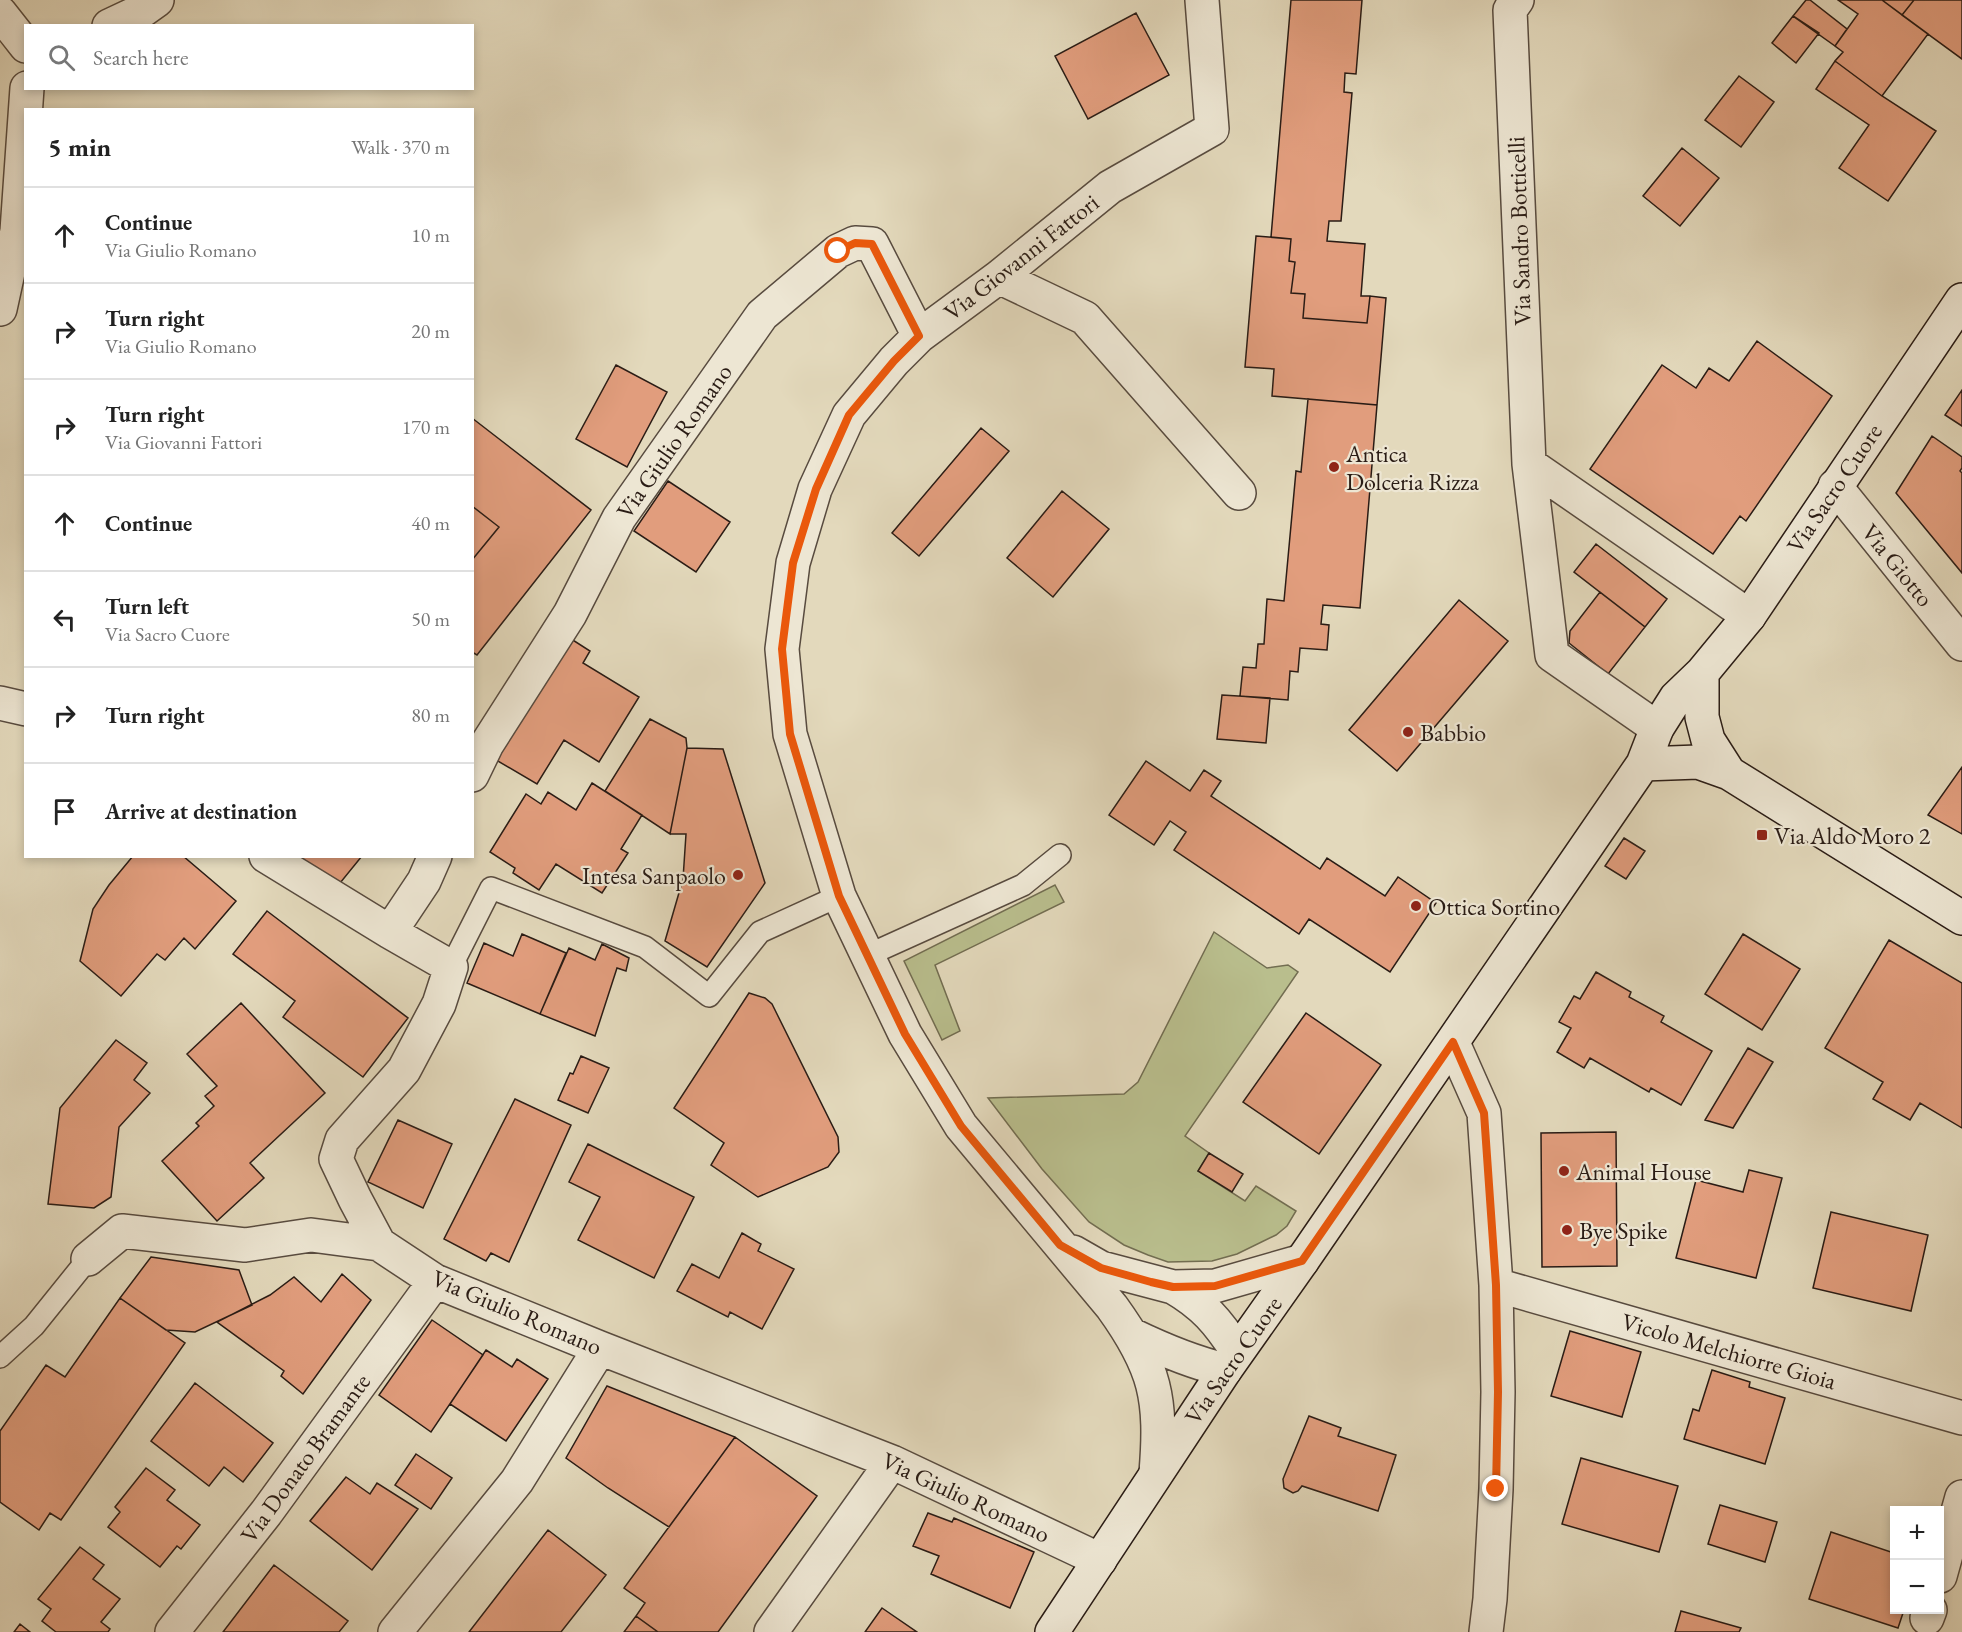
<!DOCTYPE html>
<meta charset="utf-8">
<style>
body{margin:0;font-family:"EB Garamond",serif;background:#f6f6f6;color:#222}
.controls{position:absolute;right:18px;bottom:18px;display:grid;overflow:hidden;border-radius:0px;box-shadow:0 3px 9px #0003}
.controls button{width:54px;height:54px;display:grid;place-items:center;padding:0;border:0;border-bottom:2px solid #e0e0e0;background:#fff;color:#222;font:30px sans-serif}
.stop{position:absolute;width:18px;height:18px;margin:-14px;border:4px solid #ea580c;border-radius:50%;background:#fff}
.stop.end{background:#ea580c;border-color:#fff;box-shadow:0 2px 6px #0008}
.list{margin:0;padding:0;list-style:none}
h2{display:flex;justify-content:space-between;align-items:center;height:78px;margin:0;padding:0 24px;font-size:26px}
h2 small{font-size:20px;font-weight:400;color:#767676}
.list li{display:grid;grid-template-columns:39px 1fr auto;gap:18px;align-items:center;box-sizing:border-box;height:96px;padding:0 24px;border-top:2px solid #e0e0e0}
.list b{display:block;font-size:22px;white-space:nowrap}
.list p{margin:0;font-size:20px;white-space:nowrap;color:#767676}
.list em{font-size:20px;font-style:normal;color:#767676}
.icon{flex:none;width:33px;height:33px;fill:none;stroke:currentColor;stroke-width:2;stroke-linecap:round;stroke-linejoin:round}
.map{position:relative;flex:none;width:1962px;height:1632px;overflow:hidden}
.search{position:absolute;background:#fff;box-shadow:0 3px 9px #0003;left:24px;top:24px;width:450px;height:66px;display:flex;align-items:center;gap:15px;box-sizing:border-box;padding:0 21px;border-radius:0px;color:#767676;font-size:22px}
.panel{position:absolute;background:#fff;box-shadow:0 3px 9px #0003;left:24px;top:108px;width:450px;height:750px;border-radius:0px}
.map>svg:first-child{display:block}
</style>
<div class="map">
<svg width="1962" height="1632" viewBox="0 0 1962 1632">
<rect width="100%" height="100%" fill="#e3d9bc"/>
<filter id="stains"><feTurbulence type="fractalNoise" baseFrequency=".00333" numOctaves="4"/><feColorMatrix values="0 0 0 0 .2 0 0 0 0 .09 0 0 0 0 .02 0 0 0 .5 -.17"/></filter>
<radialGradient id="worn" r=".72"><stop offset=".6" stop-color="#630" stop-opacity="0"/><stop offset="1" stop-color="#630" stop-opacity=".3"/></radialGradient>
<path fill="#b9be8d" stroke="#726d51" stroke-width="1.5" d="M1055,885L1064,902L935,965L960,1031L942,1040L904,961Z
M1214,932L1267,968L1288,965L1298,972L1185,1136L1209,1153L1198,1171L1245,1201L1256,1186L1296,1211L1287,1226L1276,1235L1237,1254L1212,1261L1168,1262L1148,1255L1124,1245L1089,1222L1042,1169L988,1098L1124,1094L1138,1082Z"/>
<path fill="#e19d7d" stroke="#2a1c15" stroke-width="1.5" d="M1291,0H1362L1356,74L1345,73L1344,92L1352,93L1341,221H1329L1327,241L1365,244L1361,296H1370L1367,323L1303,318L1305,294L1291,293L1295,262L1289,261L1291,239L1271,237Z
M1806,0H1810L1847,29L1835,46L1793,16Z
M1838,0H1882L1928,34L1882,96L1835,61L1843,52L1835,46L1858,14Z
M1882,0H1914L1902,15Z
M1914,0H1962V59L1902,15Z
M1136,13L1169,75L1088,119L1055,56Z
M1793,16L1819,33L1796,63L1772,43Z
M1835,61L1882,96L1936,131L1888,201L1839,168L1869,125L1816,89Z
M1739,76L1774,102L1741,147L1705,120Z
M1682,148L1719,178L1680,226L1643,196Z
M1256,236L1291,239L1289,261L1295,262L1291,293L1305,294L1303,318L1367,323L1370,296L1386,298L1377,405L1272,396L1274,369L1245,367Z
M1757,341L1832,396L1746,521L1740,516L1713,554L1590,469L1662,365L1696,388L1709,368L1729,381Z
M616,365L667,392L627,467L576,439Z
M1962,390V426L1945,415Z
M1308,399L1377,405L1360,608L1323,605L1321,624L1329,625L1327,650L1300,648L1298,672L1290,671L1288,700L1240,696L1243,667L1256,668L1258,644H1264L1267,599L1284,601L1296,471L1301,472Z
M472,418L591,510L477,655L472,652V560L499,527L472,506Z
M981,428L1009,451L919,556L892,533Z
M1932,436L1962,457V468L1960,471L1962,473V573L1896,493Z
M668,481L730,522L696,572L634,531Z
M1062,491L1109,529L1053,597L1007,558Z
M472,506L499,527L472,560Z
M1596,544L1667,599L1645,627L1574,572Z
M1600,592L1645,627L1608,674L1569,643L1570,631Z
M1459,600L1508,641L1397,771L1349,730Z
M565,635L590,651L583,663L639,697L599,762L564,740L537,784L491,757Z
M1222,695L1270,698L1266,743L1217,739Z
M650,719L686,738L687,748L670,834L605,791Z
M687,748L723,749L765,883L707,967L665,941L683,879L686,834H670Z
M1146,761L1190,791L1204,770L1221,781L1211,796L1320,869L1327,858L1385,896L1398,877L1436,903L1390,972L1309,919L1299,934L1174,850L1186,832L1170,821L1154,845L1109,815Z
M1962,767V834L1928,815Z
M592,783L642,815L621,849L628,853L602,893L556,864L539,890L513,873L515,868L490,852L526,794L541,804L548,792L576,810Z
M1624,838L1645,851L1626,879L1605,866Z
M133,856H183L236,901L195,949L184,938L165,960L157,954L121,996L80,961L93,909L109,885Z
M299,856H362L336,888Z
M267,911L408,1018L363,1077L283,1017L295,1001L233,954Z
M522,934L566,953L540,1014L467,983L484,943L513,956Z
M1743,934L1800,969L1762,1030L1705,994Z
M1889,940L1962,983V1128L1920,1103L1910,1120L1873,1099L1883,1082L1825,1048Z
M602,944L629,958L626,971L617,968L595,1036L540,1014L569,948L595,960Z
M1596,972L1631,992L1629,997L1664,1016L1661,1022L1712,1051L1681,1105L1651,1088L1649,1092L1590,1058L1584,1068L1557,1052L1571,1028L1559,1022L1574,996L1580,999Z
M749,993L765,998L772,1004L838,1137L839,1152L828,1167L758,1197L711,1165L724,1143L674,1108Z
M241,1003L325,1093L250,1163L264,1178L217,1221L162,1161L199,1126L196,1123L214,1106L205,1096L217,1086L187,1054Z
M1306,1013L1381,1065L1319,1154L1243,1102Z
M116,1040L147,1063L134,1080L150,1093L119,1127L111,1197L94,1208L48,1204L60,1108Z
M1748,1048L1773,1062L1733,1128L1705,1120Z
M581,1056L609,1068L588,1113L558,1100L570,1073L573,1074Z
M515,1099L571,1125L509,1262L491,1253L486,1261L444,1239Z
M398,1120L452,1144L423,1208L368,1182Z
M1616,1132L1617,1266L1542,1267L1541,1133Z
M588,1144L694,1197L654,1278L578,1240L600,1197L569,1182Z
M1209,1153L1243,1174L1232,1192L1198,1171Z
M1749,1170L1782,1178L1756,1278L1676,1258L1696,1180L1743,1192Z
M1831,1212L1928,1235L1911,1311L1813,1288Z
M742,1233L761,1244L758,1251L794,1269L762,1329L730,1312L728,1317L677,1291L692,1264L719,1278Z
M151,1257L239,1270L252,1305L195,1332L166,1330L120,1298Z
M342,1274L371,1300L303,1394L281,1376L284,1371L217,1322L270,1295L294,1277L321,1302Z
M120,1298L185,1343L61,1520L50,1513L39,1530L0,1502V1431L46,1365L65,1377Z
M432,1320L483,1355L431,1432L379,1395Z
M1570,1331L1641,1352L1622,1417L1551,1396Z
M486,1350L512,1367L517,1359L548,1379L506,1441L450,1404Z
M1712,1370L1750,1382L1749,1387L1785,1398L1765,1464L1684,1439L1693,1409L1699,1411Z
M195,1383L273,1443L243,1482L224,1467L209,1486L151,1441Z
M607,1386L735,1437L669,1527L608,1488L566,1458Z
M1309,1416L1341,1428L1338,1436L1396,1455L1378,1511L1302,1486L1298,1491L1293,1493L1284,1488L1283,1479Z
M735,1437L817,1496L718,1632H658L636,1616L645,1603L624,1588Z
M416,1454L452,1478L431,1509L395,1485Z
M1581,1458L1678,1486L1659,1552L1562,1524Z
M146,1468L175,1490L167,1500L200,1525L181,1549L177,1546L160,1567L108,1527L120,1512L115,1507Z
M346,1477L370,1494L377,1483L418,1509L372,1570L310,1521Z
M1720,1505L1777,1522L1765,1562L1708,1544Z
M928,1513L952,1522L954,1518L1034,1552L1010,1608L931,1574L939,1556L913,1546Z
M548,1530L606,1575L561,1632H469Z
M1831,1532L1894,1553V1610H1904L1898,1628L1809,1599Z
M80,1547L104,1565L93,1579L120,1599L101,1622L110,1629L108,1632H56L42,1621L51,1609L38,1599Z
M274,1565L348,1621L339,1632H223Z
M882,1608L917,1632H865Z
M1681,1611L1741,1628L1739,1632H1675Z
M636,1616L658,1632H624Z
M20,1624L30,1632H14Z"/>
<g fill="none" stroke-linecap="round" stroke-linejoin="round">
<defs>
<path id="lane" d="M866,956L1023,885L1060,855
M451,967L491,888L645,947L709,996L760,932L839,896
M0,1357L34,1326L88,1259"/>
<path id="street" d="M1517,0L1510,10L1529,464L1552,655L1657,728
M0,13L26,46
M109,26L143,10L157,0
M999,277L1085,318L1239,493
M0,309L17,231L27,88
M1529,464L1749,616
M1835,486L1962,644
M0,703L26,709
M472,775L487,744L570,614L619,518L762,315L838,251L855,243L872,244L919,336
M266,856L390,932
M435,856L424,881L390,932L451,967L439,1004L404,1070L342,1140L336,1159L355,1199L379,1244L435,1281L600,1348L892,1462L1100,1560
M1453,1043L1484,1113L1496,1285L1498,1392L1496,1489L1490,1599L1486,1632
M1073,1252L1101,1268L1173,1287L1215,1286L1302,1261
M88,1259L122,1231L245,1245L311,1235L379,1244
M1496,1285L1962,1418
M1173,1287C1204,1305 1218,1322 1237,1351
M1132,1335C1163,1350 1191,1362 1225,1370
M1156,1473C1162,1399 1156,1368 1112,1307L961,1126L905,1034L839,896L790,734L782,649L793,563L815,489L849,415L894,361L919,336L999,277L1110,187L1212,129L1202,0
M1940,1576L1962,1497
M1927,1618L1930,1610
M172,1632L266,1513L435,1281
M395,1632L517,1481L600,1348
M771,1632L892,1462"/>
<path id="secondary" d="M1702,673V717L1708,740L1729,773
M1643,764L1698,762L1729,773L1962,918
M1052,1632L1225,1370L1302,1261L1643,764L1657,728L1676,698L1702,673L1749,616L1962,300"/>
</defs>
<use href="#lane" stroke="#584b3f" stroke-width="24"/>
<use href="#street" stroke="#584b3f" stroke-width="36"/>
<use href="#secondary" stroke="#2a1c15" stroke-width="36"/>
<use href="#lane" stroke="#ede6d3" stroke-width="21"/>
<use href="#street" stroke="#ede6d3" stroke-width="33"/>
<use href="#secondary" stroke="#ede6d3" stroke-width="33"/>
</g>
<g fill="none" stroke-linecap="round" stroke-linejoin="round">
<path stroke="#ea580c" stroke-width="8" d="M838,251L855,243L872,244L919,336L894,361L849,415L816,489L793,563L782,649L790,734L839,896L905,1034L961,1126L1060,1245L1101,1268L1151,1282L1173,1287L1215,1286L1302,1261L1453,1042L1484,1113L1496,1285L1498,1392L1496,1489"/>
</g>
<g fill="#8f2418" stroke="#ede6d3" stroke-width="2">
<circle cx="1334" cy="467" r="6"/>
<circle cx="1408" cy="732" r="6"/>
<rect x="1756" y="829" width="12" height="12" rx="3"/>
<circle cx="738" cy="875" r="6"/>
<circle cx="1416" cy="906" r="6"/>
<circle cx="1564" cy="1171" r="6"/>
<circle cx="1567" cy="1230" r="6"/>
</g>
<g text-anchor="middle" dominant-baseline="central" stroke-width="4.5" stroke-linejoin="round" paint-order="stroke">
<g font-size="24" fill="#2a1c15" stroke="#ede6d3">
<text transform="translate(1519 231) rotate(-92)">Via Sandro Botticelli</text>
<text transform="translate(1021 257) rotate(-38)">Via Giovanni Fattori</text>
<text transform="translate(674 441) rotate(-55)">Via Giulio Romano</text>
<text transform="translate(1834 488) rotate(-56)">Via Sacro Cuore</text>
<text transform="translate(1898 565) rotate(51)">Via Giotto</text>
<text transform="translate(517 1312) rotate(23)">Via Giulio Romano</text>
<text transform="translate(1729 1351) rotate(16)">Vicolo Melchiorre Gioia</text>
<text transform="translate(1233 1360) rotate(-55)">Via Sacro Cuore</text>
<text transform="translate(305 1458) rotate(-54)">Via Donato Bramante</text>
<text transform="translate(966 1497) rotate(25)">Via Giulio Romano</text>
</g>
<g font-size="24" fill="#2a1c15" stroke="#ede6d3" text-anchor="start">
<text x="1346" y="453">Antica<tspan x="1346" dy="28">Dolceria Rizza</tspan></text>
<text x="1420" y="732">Babbio</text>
<text x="1774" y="835">Via Aldo Moro 2</text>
<text x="726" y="875" text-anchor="end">Intesa Sanpaolo</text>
<text x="1428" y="906">Ottica Sortino</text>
<text x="1576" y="1171">Animal House</text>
<text x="1579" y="1230">Bye Spike</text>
</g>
</g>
<rect width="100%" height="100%" filter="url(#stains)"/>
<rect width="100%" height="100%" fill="url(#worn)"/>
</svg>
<div class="controls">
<button>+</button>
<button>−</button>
</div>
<div class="stop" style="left:838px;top:251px"></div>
<div class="stop end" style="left:1496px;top:1489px"></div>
<div class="search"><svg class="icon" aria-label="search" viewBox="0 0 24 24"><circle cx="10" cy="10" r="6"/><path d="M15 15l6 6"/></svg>Search here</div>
<section class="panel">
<h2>5 min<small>Walk · 370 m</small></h2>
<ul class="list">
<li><svg class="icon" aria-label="ahead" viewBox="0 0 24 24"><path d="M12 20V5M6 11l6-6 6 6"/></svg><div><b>Continue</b><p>Via Giulio Romano</p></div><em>10 m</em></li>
<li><svg class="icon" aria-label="right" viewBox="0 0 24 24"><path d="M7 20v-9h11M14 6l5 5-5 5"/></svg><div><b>Turn right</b><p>Via Giulio Romano</p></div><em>20 m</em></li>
<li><svg class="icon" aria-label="right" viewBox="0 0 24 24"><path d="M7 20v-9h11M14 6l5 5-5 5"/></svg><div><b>Turn right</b><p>Via Giovanni Fattori</p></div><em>170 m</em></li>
<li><svg class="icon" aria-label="ahead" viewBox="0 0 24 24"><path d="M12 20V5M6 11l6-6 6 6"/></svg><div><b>Continue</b></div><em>40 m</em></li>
<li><svg class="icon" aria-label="left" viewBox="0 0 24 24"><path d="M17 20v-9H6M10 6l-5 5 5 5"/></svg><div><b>Turn left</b><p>Via Sacro Cuore</p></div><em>50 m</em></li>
<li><svg class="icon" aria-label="right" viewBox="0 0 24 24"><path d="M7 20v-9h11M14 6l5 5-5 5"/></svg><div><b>Turn right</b></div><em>80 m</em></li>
<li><svg class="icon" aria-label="arrive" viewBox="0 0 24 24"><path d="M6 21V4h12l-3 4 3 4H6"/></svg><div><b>Arrive at destination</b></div></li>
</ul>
</section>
</div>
